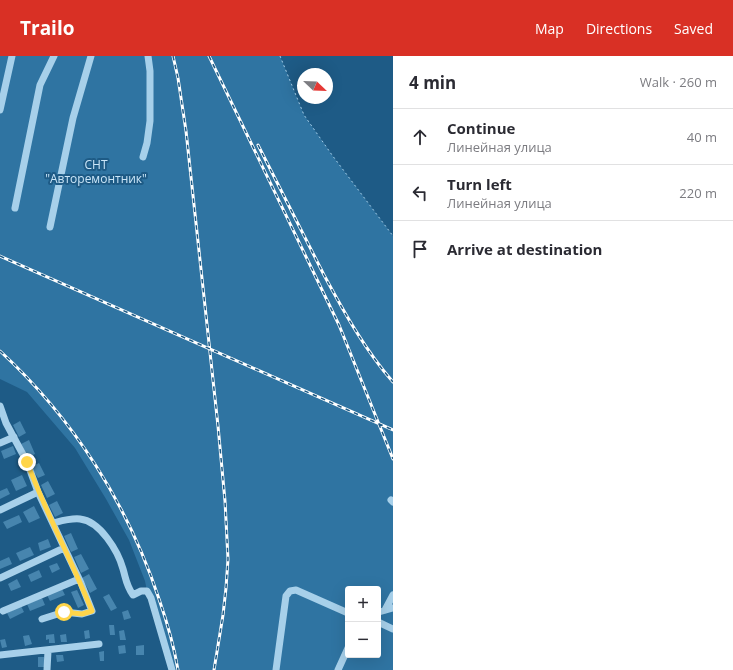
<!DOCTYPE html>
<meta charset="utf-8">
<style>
body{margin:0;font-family:"Open Sans",sans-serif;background:#f2f2f3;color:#2b2b33}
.controls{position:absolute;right:12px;bottom:12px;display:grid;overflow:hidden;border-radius:4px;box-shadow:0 4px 16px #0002}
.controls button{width:36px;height:36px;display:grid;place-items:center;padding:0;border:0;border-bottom:1px solid #e1e1e2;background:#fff;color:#2b2b33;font:20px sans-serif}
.compass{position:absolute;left:297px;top:12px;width:36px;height:36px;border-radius:50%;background:#fff;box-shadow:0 4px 16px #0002;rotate:113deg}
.stop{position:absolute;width:12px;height:12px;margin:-9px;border:3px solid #ffd54a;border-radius:50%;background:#fff}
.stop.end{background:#ffd54a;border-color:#fff;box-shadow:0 1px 4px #0008}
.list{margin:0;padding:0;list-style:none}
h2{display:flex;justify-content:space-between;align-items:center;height:52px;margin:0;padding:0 16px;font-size:17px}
h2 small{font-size:13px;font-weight:400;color:#7c7c81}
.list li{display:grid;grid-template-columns:26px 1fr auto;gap:12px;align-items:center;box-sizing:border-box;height:56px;padding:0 16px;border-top:1px solid #e1e1e2}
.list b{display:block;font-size:15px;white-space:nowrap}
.list p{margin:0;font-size:13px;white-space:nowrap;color:#7c7c81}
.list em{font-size:13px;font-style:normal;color:#7c7c81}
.icon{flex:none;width:22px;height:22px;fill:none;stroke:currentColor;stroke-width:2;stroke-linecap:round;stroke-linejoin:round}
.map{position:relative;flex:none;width:393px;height:614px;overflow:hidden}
header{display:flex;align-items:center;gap:24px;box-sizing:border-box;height:56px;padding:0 20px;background:#d93025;color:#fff}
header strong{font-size:19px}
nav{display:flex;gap:22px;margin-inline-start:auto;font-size:14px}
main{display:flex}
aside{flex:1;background:#fff}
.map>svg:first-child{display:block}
</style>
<header>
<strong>Trailo</strong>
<nav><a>Map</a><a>Directions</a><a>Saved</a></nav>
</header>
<main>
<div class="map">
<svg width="393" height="614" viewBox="0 0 393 614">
<rect width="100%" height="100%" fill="#1e5b86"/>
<path fill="#2f74a2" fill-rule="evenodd" d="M0,0H280L304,59L332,99L393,180V614H172L147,535L145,525L129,484L106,443L75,392L27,336L0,323ZM348,533H378V599H348Z"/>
<path fill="#4785ae" d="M20,365L26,377L19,381L13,369Z
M29,384L35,398L27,402L21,388Z
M13,390L16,398L4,403L1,395Z
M39,407L45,419L38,422L31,411Z
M22,419L27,430L16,435L11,424Z
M48,425L55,438L47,442L41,429Z
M7,432L10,438L0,443V435Z
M57,445L63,457L55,461L49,449Z
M34,450L40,462L29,467L23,456Z
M19,459L22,466L7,473L3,466Z
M71,477L78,493L71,496L64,480Z
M48,483L51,491L40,495L38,487Z
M30,491L34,499L20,505L16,497Z
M81,498L89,513L81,517L74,501Z
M9,501L12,508L0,513V505Z
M57,507L60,513L52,517L49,510Z
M39,514L42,521L31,526L28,519Z
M89,518L97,533L90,537L82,522Z
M17,523L21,531L11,535L8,528Z
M62,533L65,539L50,545L47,539Z
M77,534L84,549L78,552L71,536Z
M109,538L117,552L111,555L103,541Z
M42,542L45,549L30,555L27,548Z
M21,550L24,556L10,563L7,557Z
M128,554L131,562L124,564L122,556Z
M109,569H114L115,579H110Z
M89,574L90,582L85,583L84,575Z
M124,574L126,584H120L119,575Z
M54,578L55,587H49V583L46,584V579Z
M66,578L67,586H61L60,579Z
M29,579L32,588L25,590L23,580Z
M5,583L7,591L2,592L0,584Z
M125,589L126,597L119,598L118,590Z
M144,589V599H136V590Z
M104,595V605H100L99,596Z
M56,599H63L64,605L57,606Z
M38,601H44V611H38Z"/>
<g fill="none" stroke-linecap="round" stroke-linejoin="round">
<path stroke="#a7d0ea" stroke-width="1" stroke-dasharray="2 3" stroke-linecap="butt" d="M280,0L304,59L332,99L393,180"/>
<path stroke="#a7d0ea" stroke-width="7" d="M0,54L12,0
M143,101L147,87L150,65V15L148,0
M15,152L40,29L54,0
M50,171L73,62L91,0
M0,350L6,367L27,406L38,436L81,527L92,555L82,558L64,556L42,563
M0,387L14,381
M391,444L393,446
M0,454L38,436
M53,467C61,465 71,462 80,463C100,465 118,495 123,513C126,523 126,529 133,539L141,535H147L151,542L172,614
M0,522L64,492
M385,554L393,539
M3,555L79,523
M378,556L393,552
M378,566L393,573
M0,599L99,588
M47,614L48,595
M276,614L286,540L290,535L296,534L348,557
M338,614L348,592"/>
<defs>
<path id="rail" d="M173,0L178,22L186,75L218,370L225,445L228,503L226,532L223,559L214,614
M209,0L339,269L393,403
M258,89C280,132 302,176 324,219C344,256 365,294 393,326
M0,200L393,374
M0,295C74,363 128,449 159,543C167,566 174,590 178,614"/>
</defs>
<use href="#rail" stroke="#fff" stroke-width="3"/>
<use href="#rail" stroke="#1e5b86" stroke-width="1.5" stroke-dasharray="4.5" stroke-linecap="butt"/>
</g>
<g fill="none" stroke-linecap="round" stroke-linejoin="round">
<path stroke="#ffd54a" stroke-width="5" d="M27,406C46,457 72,505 92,555L82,558L64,556"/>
</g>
<g text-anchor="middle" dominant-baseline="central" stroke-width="4" stroke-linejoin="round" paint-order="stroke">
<g font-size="12" fill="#cbe6f8" stroke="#1e5b86">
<text x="96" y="108">СНТ<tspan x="96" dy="14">"Авторемонтник"</tspan></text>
</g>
</g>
</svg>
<div class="controls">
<button>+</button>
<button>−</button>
</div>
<svg class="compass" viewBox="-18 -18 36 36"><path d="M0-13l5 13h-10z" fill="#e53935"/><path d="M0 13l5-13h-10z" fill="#7c7c81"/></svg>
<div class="stop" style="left:64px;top:556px"></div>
<div class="stop end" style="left:27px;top:406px"></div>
</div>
<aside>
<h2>4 min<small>Walk · 260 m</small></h2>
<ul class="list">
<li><svg class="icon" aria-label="ahead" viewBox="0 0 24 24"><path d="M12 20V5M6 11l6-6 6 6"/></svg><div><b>Continue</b><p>Линейная улица</p></div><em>40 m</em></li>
<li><svg class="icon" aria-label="left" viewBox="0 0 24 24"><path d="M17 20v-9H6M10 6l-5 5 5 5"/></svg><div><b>Turn left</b><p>Линейная улица</p></div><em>220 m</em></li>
<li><svg class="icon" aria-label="arrive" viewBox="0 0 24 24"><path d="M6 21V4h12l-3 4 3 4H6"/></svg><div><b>Arrive at destination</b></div></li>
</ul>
</aside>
</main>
